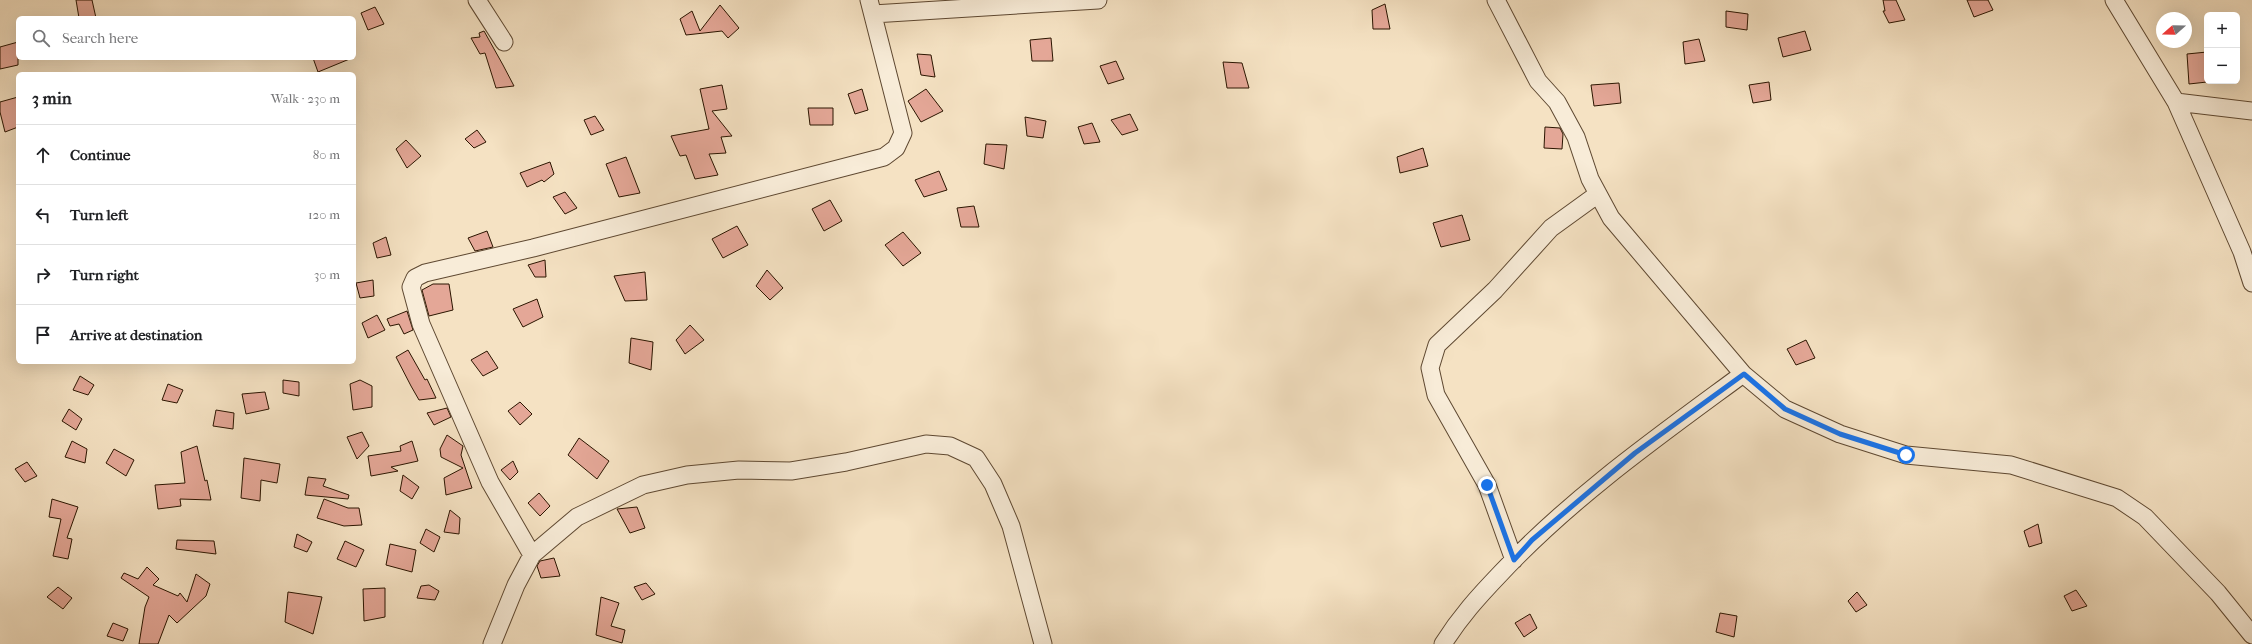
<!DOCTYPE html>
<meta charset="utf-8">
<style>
body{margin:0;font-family:"IM FELL French Canon",serif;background:#f2f2f2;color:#202124}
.controls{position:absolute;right:12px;top:12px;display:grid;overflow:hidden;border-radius:6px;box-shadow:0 4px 16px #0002}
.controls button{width:36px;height:36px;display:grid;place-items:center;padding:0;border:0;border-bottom:1px solid #e0e0e0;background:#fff;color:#202124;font:20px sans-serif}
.compass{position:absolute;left:2156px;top:12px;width:36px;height:36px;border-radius:50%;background:#fff;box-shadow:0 4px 16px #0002;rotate:250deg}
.stop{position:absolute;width:12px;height:12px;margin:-9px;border:3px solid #1a73e8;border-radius:50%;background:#fff}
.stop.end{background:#1a73e8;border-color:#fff;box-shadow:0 1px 4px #0008}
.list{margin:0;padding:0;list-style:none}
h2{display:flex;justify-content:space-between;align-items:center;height:52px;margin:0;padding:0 16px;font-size:17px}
h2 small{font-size:13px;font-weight:400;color:#757577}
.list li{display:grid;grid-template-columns:26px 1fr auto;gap:12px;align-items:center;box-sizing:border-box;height:60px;padding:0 16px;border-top:1px solid #e0e0e0}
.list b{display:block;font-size:15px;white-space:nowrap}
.list em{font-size:13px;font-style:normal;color:#757577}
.icon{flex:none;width:22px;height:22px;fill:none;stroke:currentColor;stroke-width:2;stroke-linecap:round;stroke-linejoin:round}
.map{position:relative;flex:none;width:2252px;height:644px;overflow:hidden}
.search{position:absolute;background:#fff;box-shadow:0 4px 16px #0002;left:16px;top:16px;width:340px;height:44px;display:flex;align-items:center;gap:10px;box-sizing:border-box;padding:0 14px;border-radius:6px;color:#757577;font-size:15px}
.panel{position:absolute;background:#fff;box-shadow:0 4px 16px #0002;left:16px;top:72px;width:340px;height:292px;border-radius:6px}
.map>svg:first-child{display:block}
</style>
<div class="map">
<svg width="2252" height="644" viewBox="0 0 2252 644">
<rect width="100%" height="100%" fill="#f5e2c3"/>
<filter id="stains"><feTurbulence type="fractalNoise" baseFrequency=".005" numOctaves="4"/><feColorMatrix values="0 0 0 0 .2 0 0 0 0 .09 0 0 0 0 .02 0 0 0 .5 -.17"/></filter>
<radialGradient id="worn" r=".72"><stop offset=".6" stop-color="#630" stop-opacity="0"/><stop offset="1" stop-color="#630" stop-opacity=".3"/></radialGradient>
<path fill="#e4a797" stroke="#2b1500" d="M76,0H92L96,18H79Z
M1883,0H1896L1905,20L1889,23L1883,11H1885Z
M1967,0H1988L1993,10L1974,17Z
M1385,4L1390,29H1373L1372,10Z
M720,5L739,28L728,38L722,31L686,35L680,19L692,11L700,31Z
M375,7L384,24L368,30L361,13Z
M1726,11L1748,14L1747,30L1726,27Z
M484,31L503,65L514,86L496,88L485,53L480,54L471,38L480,37L479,33Z
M1805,31L1811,50L1783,57L1778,38Z
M1051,38L1053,61H1032L1030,40Z
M1699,39L1705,61L1685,64L1683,42Z
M18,42V65L0,69V47Z
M2207,52V82L2189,84L2187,54Z
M917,54L931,55L935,77L921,75Z
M313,58H352L318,72Z
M1116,61L1124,79L1108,84L1100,66Z
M1223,62L1242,63L1249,88H1227Z
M1769,82L1771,100L1753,103L1749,85Z
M1619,83L1621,103L1594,106L1591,85Z
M722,85L727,109L712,111L732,136L721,137L726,153L709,154L718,175L695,179L686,155L680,156L671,136L709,129L700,89Z
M862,89L868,110L855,114L848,94Z
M926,89L943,111L921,122L908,101Z
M18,97V127L5,132L0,112V102Z
M808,108H833V125H810Z
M1130,114L1138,130L1122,135L1111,120Z
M595,116L604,130L591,135L584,120Z
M1025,117L1046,121L1043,138L1027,136Z
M1092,123L1100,142L1084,144L1078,127Z
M1545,127L1560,128L1563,134L1562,149L1544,148Z
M477,130L486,142L474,148L465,139Z
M406,140L421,156L407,168L396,149Z
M986,144L1007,145L1004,169L984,164Z
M1423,148L1428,166L1400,173L1397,157Z
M626,157L640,193L619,197L606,164Z
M550,162L554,174L544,182L542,180L527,187L520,173Z
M939,171L947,190L924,197L915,180Z
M565,192L577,208L565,214L553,197Z
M830,200L842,221L824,231L812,209Z
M974,206L979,227H961L957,208Z
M1462,215L1470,240L1441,247L1433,223Z
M737,226L748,245L723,258L712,239Z
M487,231L493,247L475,251L468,238Z
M903,232L921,253L903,266L885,245Z
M386,237L391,255L377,258L373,243Z
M545,260L546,277H535L528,265Z
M767,270L783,288L770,300L756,286Z
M645,272L647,300L625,301L614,276Z
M373,280L374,296L360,298L356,283Z
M433,284H449L453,310L429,316L422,290Z
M537,299L543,317L523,327L513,309Z
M407,311L413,330L404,334L399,324L390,326L387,319Z
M377,315L385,330L368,338L362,323Z
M690,325L704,340L685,354L676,340Z
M631,338L653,342L651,370L629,363Z
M1806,340L1815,358L1796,365L1787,349Z
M408,350L425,380L427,379L436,398L419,400L411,386L396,357Z
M487,351L498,368L483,376L471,360Z
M80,376L94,385L88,395L73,390Z
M283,380L299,382V396L283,393Z
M360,380L372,386V407L353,410L350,384Z
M168,384L183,390L177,403L162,400Z
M265,392L269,409L246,414L242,394Z
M520,402L532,414L520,425L508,411Z
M447,408L451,417L434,425L427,413Z
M69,409L82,419L76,430L62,421Z
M216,410L234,413L233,429L213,426Z
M362,432L369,446L357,459L347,437Z
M447,435L463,446L461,455L472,488L446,495L444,478L463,468L441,457L440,449Z
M579,438L609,461L597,479L568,455Z
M72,441L87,449L85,463L65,457Z
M412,441L418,461L391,467L398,471L371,476L368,456L401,451L400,446Z
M197,446L205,481L207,480L211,500L180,499L181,506L158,509L155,485L185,483L181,452Z
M114,449L134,460L126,476L106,463Z
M244,458L280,464L277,483L261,480L260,501L241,498Z
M513,461L518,472L510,480L501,470Z
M27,462L37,476L25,482L15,469Z
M403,475L419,487L412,499L400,491Z
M308,477L326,479L323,486L349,495L348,499L305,495Z
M539,493L550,506L540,516L528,503Z
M52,499L78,507L67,538L72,539L68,559L53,556L61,519L49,517Z
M324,499L348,508H359L362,525L344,526L317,518Z
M637,507L645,528L630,533L617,509Z
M450,510L460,518L459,534L444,532Z
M2038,524L2042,543L2029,547L2024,531Z
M426,529L440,537L434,552L420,543Z
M297,534L312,542L307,552L294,547Z
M177,540L214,541L216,554L176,549Z
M345,541L364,550L356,567L337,559Z
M390,544L416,550L412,572L386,565Z
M554,558L560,576L541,578L537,566L540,561Z
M147,567L159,579L153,585L178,596L180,593L187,602L196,574L210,584L206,596L177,623L169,615L158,644H139L145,607L149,597L121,578L124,573L138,579Z
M646,583L655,594L642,600L634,587Z
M429,585L439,591L435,600L417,598L421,586Z
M58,587L72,598L63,609L47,597Z
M385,588V617L364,621L363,589Z
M2076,590L2087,606L2072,611L2064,596Z
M288,592L322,597L313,634L285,622Z
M1857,592L1867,605L1856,612L1848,601Z
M601,597L619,603L611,626L625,630L622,643L596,635Z
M1720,613L1737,616L1734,637L1716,632Z
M1530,614L1537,628L1524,637L1515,623Z
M113,623L128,629L123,641L107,636Z"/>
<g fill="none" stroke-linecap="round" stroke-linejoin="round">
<defs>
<path id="minor" d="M477,0L504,42
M1496,0L1538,81L1557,102L1576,137L1590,179L1611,218L1743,374L1785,409L1840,434L1906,455L2011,465L2117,498L2145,517L2218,593L2252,635
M2114,0L2176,102L2242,252L2252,283
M873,14L1098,0
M2176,102L2252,111
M532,555L490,482L421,324L411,287L415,278L425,273L533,248L884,157L896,148L903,133L869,0
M1514,560L1487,485L1436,395L1430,368L1437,345L1495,290L1551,228L1598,194
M492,644L516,585L532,555L577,517L643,485L687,475L739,470L791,471L846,462L926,444L950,446L976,458L993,484L1011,526L1043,644
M1443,644C1460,617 1478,597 1500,574C1572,497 1659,436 1743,374"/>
</defs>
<use href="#minor" stroke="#5e4831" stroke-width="19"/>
<use href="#minor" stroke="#f8ecd8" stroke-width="17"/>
</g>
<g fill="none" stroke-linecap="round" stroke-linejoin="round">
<path stroke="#1a73e8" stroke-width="5" d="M1487,485L1514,560L1532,540L1635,453L1744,374L1785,409L1840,434L1906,455"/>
</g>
<rect width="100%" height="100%" filter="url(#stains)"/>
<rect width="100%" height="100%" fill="url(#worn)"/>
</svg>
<div class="controls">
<button>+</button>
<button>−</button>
</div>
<svg class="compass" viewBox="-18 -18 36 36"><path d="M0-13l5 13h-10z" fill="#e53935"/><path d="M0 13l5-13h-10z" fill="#757577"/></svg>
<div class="stop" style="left:1906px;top:455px"></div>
<div class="stop end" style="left:1487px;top:485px"></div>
<div class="search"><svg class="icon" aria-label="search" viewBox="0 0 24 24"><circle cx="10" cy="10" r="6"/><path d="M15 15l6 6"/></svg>Search here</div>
<section class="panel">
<h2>3 min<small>Walk · 230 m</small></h2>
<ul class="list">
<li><svg class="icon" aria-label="ahead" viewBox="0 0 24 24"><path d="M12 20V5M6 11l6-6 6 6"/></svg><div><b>Continue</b></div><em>80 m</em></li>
<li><svg class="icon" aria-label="left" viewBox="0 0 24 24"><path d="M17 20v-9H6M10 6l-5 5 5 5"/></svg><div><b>Turn left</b></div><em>120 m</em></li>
<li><svg class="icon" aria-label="right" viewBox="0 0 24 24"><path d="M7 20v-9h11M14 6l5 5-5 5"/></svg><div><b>Turn right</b></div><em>30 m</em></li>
<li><svg class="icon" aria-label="arrive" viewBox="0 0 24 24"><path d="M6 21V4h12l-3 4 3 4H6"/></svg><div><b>Arrive at destination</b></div></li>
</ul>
</section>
</div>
